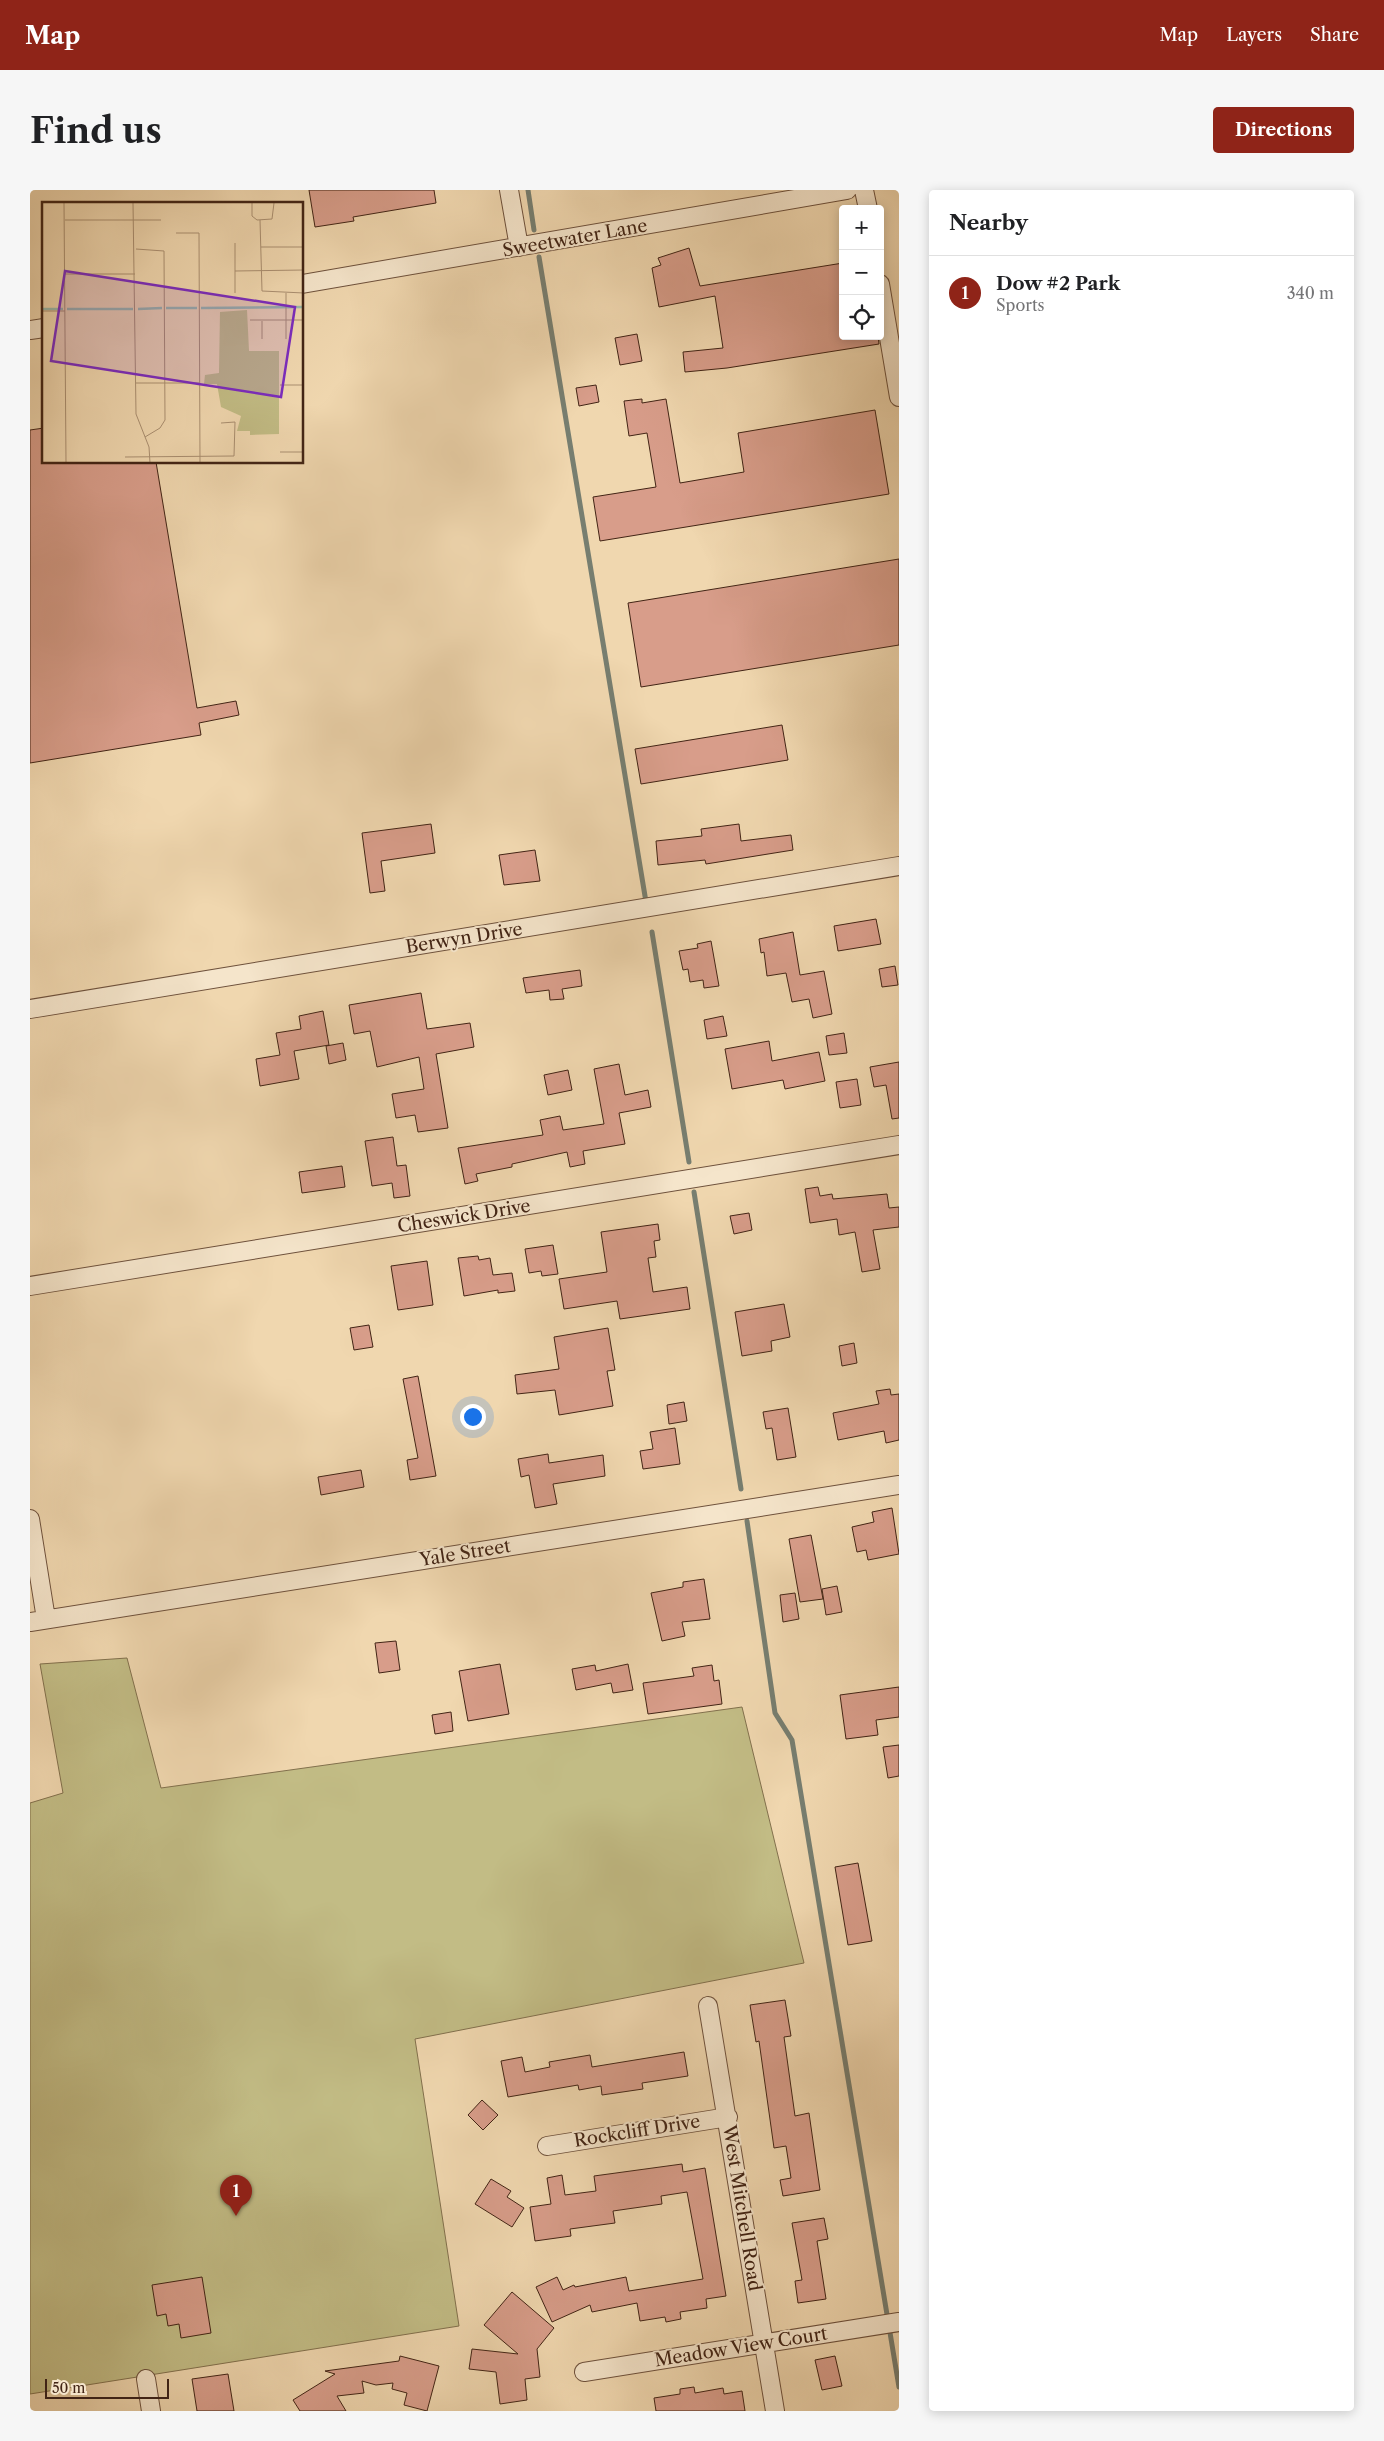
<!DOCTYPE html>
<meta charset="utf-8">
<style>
body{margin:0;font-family:"Libre Caslon Text",serif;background:#f6f6f6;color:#202124}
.controls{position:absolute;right:15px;top:15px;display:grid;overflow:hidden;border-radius:5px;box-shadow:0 2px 12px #0003}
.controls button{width:45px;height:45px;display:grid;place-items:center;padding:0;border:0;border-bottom:1px solid #e0e0e0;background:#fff;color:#202124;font:25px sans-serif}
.scale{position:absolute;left:15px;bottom:12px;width:124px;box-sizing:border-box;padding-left:5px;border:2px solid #422415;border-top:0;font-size:14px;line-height:18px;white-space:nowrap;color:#422415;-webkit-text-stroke:4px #f5e5cb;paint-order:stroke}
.you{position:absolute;left:442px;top:1226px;width:18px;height:18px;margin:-12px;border:4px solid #fff;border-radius:50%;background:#1a73e8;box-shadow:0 0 0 8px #1a73e833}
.badge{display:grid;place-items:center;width:32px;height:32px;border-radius:50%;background:#8f2418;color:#fff;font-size:16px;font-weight:700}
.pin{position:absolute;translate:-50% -41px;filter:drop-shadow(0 1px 2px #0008)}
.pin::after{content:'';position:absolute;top:26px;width:18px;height:15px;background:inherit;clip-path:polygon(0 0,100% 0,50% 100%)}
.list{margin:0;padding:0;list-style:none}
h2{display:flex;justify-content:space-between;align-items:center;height:65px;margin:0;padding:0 20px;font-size:21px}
h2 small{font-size:16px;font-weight:400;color:#757577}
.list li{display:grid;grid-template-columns:32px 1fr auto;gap:15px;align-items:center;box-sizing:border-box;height:75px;padding:0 20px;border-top:1px solid #e0e0e0}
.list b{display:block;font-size:19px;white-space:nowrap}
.list p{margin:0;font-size:16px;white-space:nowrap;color:#757577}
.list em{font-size:16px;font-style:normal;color:#757577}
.icon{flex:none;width:28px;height:28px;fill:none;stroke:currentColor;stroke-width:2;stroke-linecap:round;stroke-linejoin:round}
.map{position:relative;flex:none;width:869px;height:2221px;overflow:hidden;border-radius:5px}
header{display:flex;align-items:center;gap:30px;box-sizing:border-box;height:70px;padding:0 25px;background:#8f2418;color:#fff}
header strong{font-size:24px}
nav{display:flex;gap:28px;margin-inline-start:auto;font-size:18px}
.intro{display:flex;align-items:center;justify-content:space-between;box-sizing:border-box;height:120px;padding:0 30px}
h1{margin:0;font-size:35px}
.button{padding:12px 22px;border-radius:5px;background:#8f2418;color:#fff;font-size:18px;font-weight:700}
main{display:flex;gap:30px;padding:0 30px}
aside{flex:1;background:#fff;border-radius:5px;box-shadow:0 2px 12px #0003}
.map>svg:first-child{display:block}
</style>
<header>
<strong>Map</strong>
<nav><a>Map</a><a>Layers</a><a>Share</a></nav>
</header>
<div class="intro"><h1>Find us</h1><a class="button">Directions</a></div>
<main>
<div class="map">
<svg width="869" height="2221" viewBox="0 0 869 2221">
<rect width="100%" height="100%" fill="#f0d7af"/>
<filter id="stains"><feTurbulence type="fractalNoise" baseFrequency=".004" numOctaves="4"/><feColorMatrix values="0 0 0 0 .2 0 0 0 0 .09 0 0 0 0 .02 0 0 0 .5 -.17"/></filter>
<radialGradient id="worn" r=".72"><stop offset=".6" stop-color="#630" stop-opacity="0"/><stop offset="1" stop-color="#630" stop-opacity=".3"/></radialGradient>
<path fill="#c2bc85" stroke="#82704d" d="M97,1468L131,1598L712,1517L774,1773L385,1849L429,2136L0,2204V1613L33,1603L10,1474Z"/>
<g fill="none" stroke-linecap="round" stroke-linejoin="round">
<path stroke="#777e70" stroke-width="5" d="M498,0L504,40
M509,67L616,712
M622,742L659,972
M664,1002L711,1299
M717,1331L745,1523L762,1550L869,2197"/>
</g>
<path fill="#d89d8a" stroke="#422415" d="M279,0H404L406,13L323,27L324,31L285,37Z
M659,58L670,96L813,73V146H848L849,154L697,178L655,182L653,162L693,158L685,106L629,117L622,78L631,75L628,68Z
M607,144L612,171L590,175L585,148Z
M566,195L569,212L549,216L546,198Z
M612,209V213L636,209L650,293L714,282L708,243L845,220L859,304L570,351L563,307L626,297L617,243L599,246L594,211Z
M14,238V272H126L167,518L206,511L209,525L169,533L171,545L0,573V240Z
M869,369V455L611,497L598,413Z
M752,535L758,570L611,594L605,559Z
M401,634L405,663L351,671L355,701L340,703L332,643Z
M709,634L711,651L761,645L763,660L676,674L675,670L628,675L626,651L672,646L671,639Z
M505,660L510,691L474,695L469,665Z
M846,729L851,754L808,761L804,736Z
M763,742L770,785L794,781L802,824L783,828L779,809L762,812L756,783L737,786L734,762L731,763L729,749Z
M681,751L689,796L674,798L673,790L660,792L658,779L653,780L649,761L668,758L667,754Z
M865,776L868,795L852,797L849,779Z
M550,780L552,796L532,799L534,809L520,810L519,800L496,803L493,788Z
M391,803L397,839L440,833L444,857L406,864L418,938L388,942L385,925L366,928L362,904L394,899L389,867L347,877L340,841L324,844L319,815Z
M293,821L299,855L264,861L269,889L230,896L226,869L250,865L246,843L271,839L269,826Z
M693,826L697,846L677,849L674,830Z
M814,843L817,863L799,865L796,846Z
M739,851L742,871L789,862L795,891L755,899L753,890L702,899L695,859Z
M313,853L316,870L299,874L296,856Z
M869,872V928L862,929L856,895L844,897L840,877Z
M589,874L595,905L618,900L621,917L589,923L595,954L553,961L555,974L540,977L537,962L482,974V977L446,984L448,991L435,994L428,958L513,945L510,930L530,926L533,940L574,934L564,879Z
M538,880L542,900L518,905L514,885Z
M827,889L831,915L810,918L806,892Z
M363,947L367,976L376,975L380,1006L364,1008L362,993L342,996L335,951Z
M312,976L315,997L272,1003L269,982Z
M788,997L790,1006L802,1004L803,1009L857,1004L859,1018L869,1017V1037L843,1040L850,1079L832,1082L825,1042L809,1045L807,1029L780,1033L775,999Z
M719,1023L722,1040L704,1044L700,1026Z
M628,1034L630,1050L624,1051L626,1067L618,1068L623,1102L657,1097L660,1119L590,1129L587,1111L534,1119L529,1089L577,1082L571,1042Z
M523,1055L528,1084L512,1086L511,1081L499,1083L495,1059Z
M448,1066L449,1070L460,1068L463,1085L482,1083L485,1101L468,1103V1100L434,1106L428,1068Z
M397,1071L403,1115L368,1120L361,1076Z
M754,1114L760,1147L741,1151L742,1161L712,1166L705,1122Z
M339,1135L343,1157L324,1160L320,1138Z
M578,1138L585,1180L577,1181L583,1216L529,1225L525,1200L487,1204L485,1185L529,1179L524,1147Z
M824,1153L827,1173L812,1176L809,1156Z
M388,1186L406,1286L380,1290L377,1270L388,1268L373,1189Z
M860,1199L861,1205L869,1204V1250L856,1253L854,1241L808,1250L803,1223L849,1214L846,1201Z
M654,1212L657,1231L639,1234L637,1215Z
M758,1218L766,1267L747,1270L742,1238L736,1239L733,1222Z
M645,1238L650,1274L613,1279L610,1261L623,1259L620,1242Z
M518,1264L519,1273L573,1265L575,1286L523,1294L527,1314L505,1318L499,1285L491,1287L488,1269Z
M331,1280L334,1297L291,1305L288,1287Z
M862,1318L869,1364L838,1370L836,1360L827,1362L822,1337L844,1332L842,1322Z
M781,1345L793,1409L770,1412L759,1349Z
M674,1389L680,1429L652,1432L655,1446L632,1451L621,1403L653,1397V1392Z
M807,1396L812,1422L796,1425L792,1399Z
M765,1403L769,1429L753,1432L750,1405Z
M366,1451L370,1480L349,1483L345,1453Z
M470,1474L479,1524L438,1531L429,1481Z
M598,1474L603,1500L583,1503L581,1493L546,1500L542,1479L565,1475L566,1481Z
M682,1475L684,1491L689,1490L692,1514L618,1524L613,1493L664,1486L662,1478Z
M869,1497V1527L846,1530L848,1545L816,1549L810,1505Z
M421,1522L423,1541L405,1544L402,1525Z
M869,1555V1586L858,1588L853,1557Z
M828,1673L842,1751L818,1755L805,1677Z
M755,1810L761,1846L754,1847L765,1926L779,1923L790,2000L753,2006L750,1990L761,1988L756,1956L744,1958L729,1851L726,1852L720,1815Z
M654,1862L658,1886L612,1893L613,1899L572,1905L571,1896L549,1900L548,1895L478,1907L471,1871L492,1867L495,1882L520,1877L519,1872L560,1865L562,1877Z
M452,1910L468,1925L453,1940L438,1925Z
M652,1974L653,1982L675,1978L696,2106L676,2109L677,2118L650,2122L651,2129L636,2132L635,2127L610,2131L607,2113L562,2122L560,2115L522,2132L506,2097L527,2087L533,2100L544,2095L545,2097L596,2087L599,2101L673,2089L657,2002L631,2006L632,2014L583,2021L585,2033L540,2039L541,2046L505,2051L500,2017L521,2014L517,1988L532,1985L535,2005L566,2001L564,1986Z
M461,1989L481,2001L477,2007L494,2018L482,2037L445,2014Z
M794,2028L798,2049L787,2051L796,2109L768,2113L765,2091L772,2090L762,2033Z
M172,2087L181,2143L151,2148L149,2134L138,2136L136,2124L127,2126L122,2095Z
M482,2102L524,2138L507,2159L510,2187L495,2189L497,2210L470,2214L466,2182L439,2179L442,2159L488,2164L454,2135Z
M370,2166L409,2176L397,2221L374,2215L377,2203L362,2199L363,2193L346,2195L332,2191L334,2203L307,2206L316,2221H270L263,2210L305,2184L295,2181L369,2171Z
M805,2166L812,2196L792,2200L785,2170Z
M198,2184L204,2221H167L162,2189Z
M664,2197L665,2203L693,2198L694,2204L712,2201L715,2221H626L624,2208L650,2204V2199Z"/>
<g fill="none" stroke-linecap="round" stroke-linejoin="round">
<defs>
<path id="minor" d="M479,0L489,57
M834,0L838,19
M272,94L817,0
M850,94L869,207
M0,140L14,138
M0,819L869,676
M0,1096L869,955
M0,1329L16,1429
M0,1432L869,1295
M678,1816L745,2221
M517,1956L698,1927
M554,2182L869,2132
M116,2189L121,2221"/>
</defs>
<use href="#minor" stroke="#6e513c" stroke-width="20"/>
<use href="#minor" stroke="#f5e5cb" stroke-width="18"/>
</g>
<g text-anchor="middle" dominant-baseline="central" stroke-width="4" stroke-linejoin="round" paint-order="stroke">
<g font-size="18" fill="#422415" stroke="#f5e5cb">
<text transform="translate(545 48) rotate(-10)">Sweetwater Lane</text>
<text transform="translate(434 748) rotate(-9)">Berwyn Drive</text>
<text transform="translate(434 1026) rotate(-9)">Cheswick Drive</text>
<text transform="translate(435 1363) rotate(-9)">Yale Street</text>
<text transform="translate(607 1941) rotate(-9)">Rockcliff Drive</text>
<text transform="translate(712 2018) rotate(81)">West Mitchell Road</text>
<text transform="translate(711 2157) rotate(-9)">Meadow View Court</text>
</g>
</g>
<g transform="translate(12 12)">
<rect width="261" height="261" fill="#f0d7af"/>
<path d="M205,108L207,149H237V232L208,233V229H195L199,214L179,205L175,182H162L163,173L177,171L178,110Z" fill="#c2bc85"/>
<path fill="none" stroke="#9abaac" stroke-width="2.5" d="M124,106H155M159,106L262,105M0,107H21M25,107H91M96,107L120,106"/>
<path fill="none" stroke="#aa8f71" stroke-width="1" d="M22,1L24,261M91,1L94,212L107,245L108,261M210,1V14L215,18L230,17L232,1M23,18H119M218,18L220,89L262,91M134,31H157L158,261M193,41V91M219,45H262M94,47L122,49L123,218L118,226L103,235M193,69L262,68M22,72H93M0,109H23M208,118H262M220,119V137M244,137V91M94,181H157M238,183H262M238,250H262M83,255L192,254L193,220L179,221"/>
<path fill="#7b2cbf" fill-opacity="0.15" stroke="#7b2cbf" stroke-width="2.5" d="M23,69L253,105L239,195L9,159Z"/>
<rect width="261" height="261" fill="none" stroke="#422415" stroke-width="2.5"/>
</g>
<rect width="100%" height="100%" filter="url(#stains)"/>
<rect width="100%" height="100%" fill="url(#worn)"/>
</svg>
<div class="controls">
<button>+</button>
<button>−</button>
<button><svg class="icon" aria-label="locate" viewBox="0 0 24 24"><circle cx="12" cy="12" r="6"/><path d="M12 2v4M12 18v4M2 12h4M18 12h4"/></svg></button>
</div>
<div class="scale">50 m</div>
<div class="you"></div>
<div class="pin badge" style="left:206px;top:2026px">1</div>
</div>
<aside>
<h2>Nearby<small></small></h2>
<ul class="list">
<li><span class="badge">1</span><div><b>Dow #2 Park</b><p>Sports</p></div><em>340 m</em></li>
</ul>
</aside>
</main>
